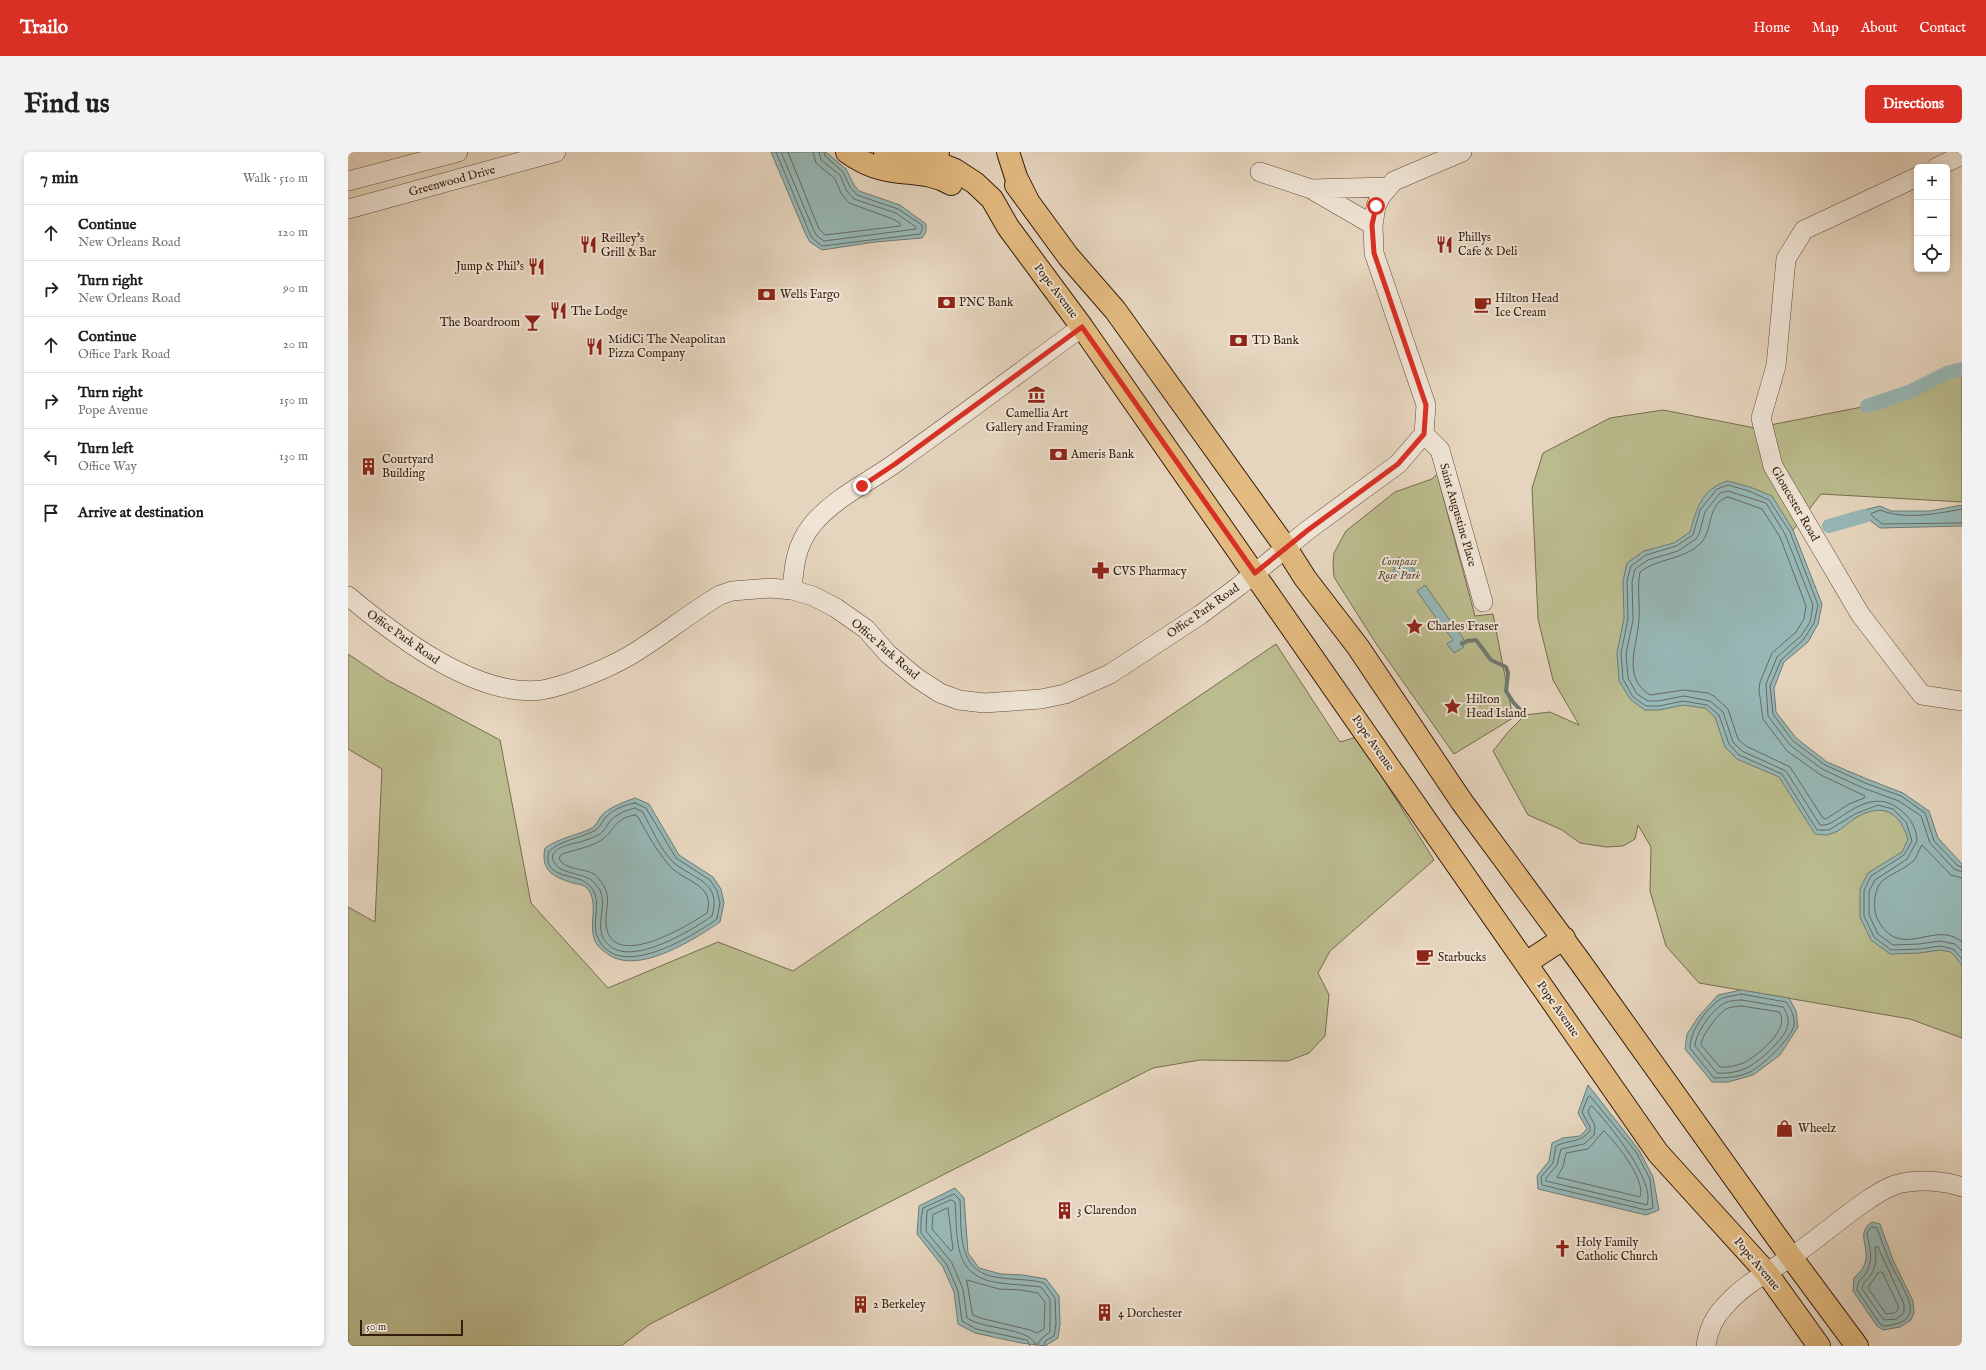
<!DOCTYPE html>
<meta charset="utf-8">
<style>
body{margin:0;font-family:"IM FELL English",serif;background:#f2f2f2;color:#202124}
.controls{position:absolute;right:12px;top:12px;display:grid;overflow:hidden;border-radius:6px;box-shadow:0 2px 6px #0003}
.controls button{width:36px;height:36px;display:grid;place-items:center;padding:0;border:0;border-bottom:1px solid #e0e0e0;background:#fff;color:#202124;font:20px sans-serif}
.scale{position:absolute;left:12px;bottom:10px;width:103px;box-sizing:border-box;padding-left:4px;border:2px solid #341d0d;border-top:0;font-size:11px;line-height:14px;white-space:nowrap;color:#341d0d;-webkit-text-stroke:3px #efe4d5;paint-order:stroke}
.stop{position:absolute;width:12px;height:12px;margin:-9px;border:3px solid #d93025;border-radius:50%;background:#fff}
.stop.end{background:#d93025;border-color:#fff;box-shadow:0 1px 4px #0008}
.list{margin:0;padding:0;list-style:none}
h2{display:flex;justify-content:space-between;align-items:center;height:52px;margin:0;padding:0 16px;font-size:17px}
h2 small{font-size:13px;font-weight:400;color:#757577}
.list li{display:grid;grid-template-columns:26px 1fr auto;gap:12px;align-items:center;box-sizing:border-box;height:56px;padding:0 16px;border-top:1px solid #e0e0e0}
.list b{display:block;font-size:15px;white-space:nowrap}
.list p{margin:0;font-size:13px;white-space:nowrap;color:#757577}
.list em{font-size:13px;font-style:normal;color:#757577}
.icon{flex:none;width:22px;height:22px;fill:none;stroke:currentColor;stroke-width:2;stroke-linecap:round;stroke-linejoin:round}
.map{position:relative;flex:none;width:1614px;height:1194px;overflow:hidden;border-radius:6px}
header{display:flex;align-items:center;gap:24px;box-sizing:border-box;height:56px;padding:0 20px;background:#d93025;color:#fff}
header strong{font-size:19px}
nav{display:flex;gap:22px;margin-inline-start:auto;font-size:14px}
.intro{display:flex;align-items:center;justify-content:space-between;box-sizing:border-box;height:96px;padding:0 24px}
h1{margin:0;font-size:28px}
.button{padding:10px 18px;border-radius:6px;background:#d93025;color:#fff;font-size:14px;font-weight:700}
main{display:flex;gap:24px;padding:0 24px}
aside{flex:1;background:#fff;border-radius:6px;box-shadow:0 2px 6px #0003}
.map>svg:first-child{display:block}
</style>
<header>
<strong>Trailo</strong>
<nav><a>Home</a><a>Map</a><a>About</a><a>Contact</a></nav>
</header>
<div class="intro"><h1>Find us</h1><a class="button">Directions</a></div>
<main>
<aside>
<h2>7 min<small>Walk · 510 m</small></h2>
<ul class="list">
<li><svg class="icon" aria-label="ahead" viewBox="0 0 24 24"><path d="M12 20V5M6 11l6-6 6 6"/></svg><div><b>Continue</b><p>New Orleans Road</p></div><em>120 m</em></li>
<li><svg class="icon" aria-label="right" viewBox="0 0 24 24"><path d="M7 20v-9h11M14 6l5 5-5 5"/></svg><div><b>Turn right</b><p>New Orleans Road</p></div><em>90 m</em></li>
<li><svg class="icon" aria-label="ahead" viewBox="0 0 24 24"><path d="M12 20V5M6 11l6-6 6 6"/></svg><div><b>Continue</b><p>Office Park Road</p></div><em>20 m</em></li>
<li><svg class="icon" aria-label="right" viewBox="0 0 24 24"><path d="M7 20v-9h11M14 6l5 5-5 5"/></svg><div><b>Turn right</b><p>Pope Avenue</p></div><em>150 m</em></li>
<li><svg class="icon" aria-label="left" viewBox="0 0 24 24"><path d="M17 20v-9H6M10 6l-5 5 5 5"/></svg><div><b>Turn left</b><p>Office Way</p></div><em>130 m</em></li>
<li><svg class="icon" aria-label="arrive" viewBox="0 0 24 24"><path d="M6 21V4h12l-3 4 3 4H6"/></svg><div><b>Arrive at destination</b></div></li>
</ul>
</aside>
<div class="map">
<svg width="1614" height="1194" viewBox="0 0 1614 1194">
<rect width="100%" height="100%" fill="#e6d5be"/>
<filter id="stains"><feTurbulence type="fractalNoise" baseFrequency=".005" numOctaves="4"/><feColorMatrix values="0 0 0 0 .2 0 0 0 0 .09 0 0 0 0 .02 0 0 0 .5 -.17"/></filter>
<radialGradient id="worn" r=".72"><stop offset=".6" stop-color="#630" stop-opacity="0"/><stop offset="1" stop-color="#630" stop-opacity=".3"/></radialGradient>
<path fill="#bbbc8e" stroke="#786c4e" d="M1614,217V350L1473,342L1445,378L1397,576L1560,653L1614,734V886L1562,867L1351,831L1318,794L1302,739L1303,695L1290,673L1287,687L1275,694L1258,695L1232,691L1214,678L1180,663L1145,599L1160,580L1177,563L1202,560L1231,573L1205,528L1190,467L1184,336L1195,301L1262,266L1315,258L1407,276L1519,254L1561,240L1599,221Z
M1089,322L1127,464L1145,462L1165,566L1106,602L1027,490L986,425L985,411L986,401L998,379L1047,340L1084,327Z
M928,492L992,590L1009,585L1086,708L982,799L970,821L981,843L977,884L961,901L940,909L852,908L805,916L302,1172L273,1194H0V755L27,770L34,617L0,597V502L39,528L152,588L183,751L260,836L370,790L445,819Z"/>
<path fill="#97b8b7" stroke="#6f7a73" d="M423,0H478L498,17L506,33L511,39L552,53L578,72V80L574,86L527,90L474,98L462,90L458,83Z
M1379,329L1402,335L1424,344L1445,378L1474,452L1470,472L1460,490L1436,510L1426,536L1428,560L1448,586L1479,610L1519,627L1555,641L1581,659L1590,686L1614,712V813L1603,800L1591,798L1572,801L1542,802L1523,788L1512,765V737L1520,721L1554,700L1560,687C1551,659 1535,651 1509,665C1500,670 1492,680 1482,682C1478,684 1471,682 1467,682L1431,625L1389,607L1377,595L1367,565L1357,556L1335,553L1311,558H1297L1283,548L1271,529L1269,501L1276,466L1275,429L1279,411L1296,399L1326,391L1342,380C1349,356 1353,338 1379,329Z
M1614,353V374L1532,376L1516,364V358L1532,354L1543,359H1582Z
M1052,405L1057,411L1064,407L1068,412L1064,415L1068,421L1062,425L1060,423L1052,428L1045,419L1047,417L1043,412Z
M1077,433L1104,471L1096,477L1069,439Z
M1107,475L1116,487L1112,490L1116,495L1106,501L1099,492L1105,488L1099,480Z
M287,646L301,652L331,703L365,725L373,737L376,751L372,770C345,788 287,826 257,800C252,797 247,791 246,786C241,770 251,750 239,736C236,733 230,732 225,731C206,725 192,719 197,696C211,686 227,684 242,677C250,673 250,666 256,661C265,654 276,650 287,646Z
M1393,838L1441,846L1448,859L1450,875L1432,903L1405,923L1380,930H1364L1337,897L1339,882L1351,864L1370,843Z
M1240,933L1291,998L1305,1025L1311,1058L1298,1063L1190,1037L1189,1024L1201,1009L1204,991L1215,986L1232,984L1239,977L1230,961Z
M607,1036L616,1046L620,1101L631,1116L653,1122L675,1123L698,1127L711,1144L712,1172L710,1186L697,1194L673,1191L627,1181L610,1172L606,1140L595,1115L569,1082L571,1054Z
M1524,1070L1532,1072L1545,1108L1565,1149L1566,1160L1563,1168L1552,1175L1535,1178L1529,1174L1505,1139L1506,1126C1534,1102 1502,1085 1524,1070Z"/>
<g fill="none" stroke-linecap="round" stroke-linejoin="round">
<path stroke="#666a62" stroke-width="1" d="M428,0L462,82L465,87L474,94L572,82L574,78V73L550,57L509,43L502,35L495,20L477,4L476,0
M433,0L466,79L469,84L476,89L568,77V75L548,61L506,47L498,38L492,23L473,8L471,0
M440,0L471,77L477,83L552,74V71L545,67L501,51L493,41L487,27L468,11L465,0
M1380,345L1414,357L1432,385L1458,454L1456,467L1448,480L1424,501L1412,530L1411,538L1415,567L1439,599L1473,623L1517,644L1516,646L1501,652L1478,667L1475,666L1442,615L1398,594L1390,587L1380,557L1366,544L1360,541L1336,538L1302,543C1273,525 1290,493 1291,467C1292,451 1289,436 1292,420C1310,406 1336,408 1353,391C1365,379 1359,350 1380,345Z
M1614,357C1587,362 1557,368 1532,358L1522,362L1534,372L1614,371
M287,651L298,656L328,706L362,728L369,739L372,751L369,767C343,785 270,830 250,786C242,768 256,750 242,734C231,720 193,729 201,699C214,688 229,687 244,680C252,677 253,670 259,664C266,657 277,653 287,651Z
M287,656L295,660C302,674 314,700 325,710C346,728 374,729 364,764C343,779 270,824 254,783C249,769 259,753 252,738C250,735 245,729 242,727C233,722 222,722 213,717C209,715 207,712 205,708C201,696 223,692 232,690C240,687 250,685 256,678C259,675 260,671 263,668C269,662 279,658 287,656Z
M287,663L290,665C299,681 308,698 320,712C334,730 368,731 359,761C339,774 264,820 258,773C257,758 264,745 254,731C251,728 249,724 246,722C236,716 215,718 211,706L214,702C225,698 239,696 250,690C267,681 265,666 287,663Z
M1614,715L1610,714L1586,689L1577,661L1553,644L1517,631L1477,613L1445,589L1425,562L1422,534L1433,508L1456,487L1466,471L1470,453L1442,380L1421,348L1401,339L1380,333L1369,337L1352,358L1345,383L1328,394L1298,403L1283,414L1279,429L1280,467L1273,501L1275,527L1285,545L1298,554H1311L1335,549L1359,553L1371,563L1381,592L1391,603L1434,622L1469,678H1481L1507,662L1530,653L1545,657L1558,670L1564,689L1556,703L1523,724L1516,738V764L1526,785L1543,798L1572,797L1592,794L1605,797L1614,807
M1614,720L1606,717L1582,691L1573,664L1551,649L1515,636L1474,617L1442,593L1420,564L1418,532L1429,505L1453,484L1462,470L1465,453L1437,382L1418,351L1380,339L1372,341L1357,360L1351,382L1348,387L1330,399L1300,408L1287,417L1284,430L1285,468L1278,502L1280,526L1289,542L1300,549H1310L1336,544L1362,549L1375,560L1385,590L1394,599L1438,619L1472,673C1481,674 1486,669 1494,664C1516,649 1536,641 1557,662C1564,669 1569,679 1569,689L1559,707L1527,728L1521,739V763L1530,782L1545,793L1571,792L1592,789L1607,792L1614,799
M1614,726L1603,723L1574,693C1570,699 1569,707 1563,711C1555,718 1535,725 1531,733C1526,741 1525,757 1529,766C1552,812 1586,766 1614,790
M1393,842L1438,850C1443,857 1447,865 1446,873C1444,886 1414,914 1402,920C1391,925 1379,926 1366,926L1342,896C1342,878 1358,858 1371,848C1376,844 1387,844 1393,842Z
M1394,848L1435,855C1438,859 1441,866 1440,872C1439,885 1413,908 1402,914C1392,920 1379,922 1369,921L1347,894C1347,882 1364,858 1375,852C1379,849 1388,848 1394,848Z
M1394,854L1431,860C1443,876 1412,901 1399,909C1392,913 1380,916 1372,915L1353,893C1353,884 1371,861 1378,857C1382,855 1389,854 1394,854Z
M1242,944L1288,1000L1302,1027L1305,1056L1298,1058L1194,1033L1193,1025L1205,1011L1208,994C1222,987 1231,992 1242,979V975L1234,960L1240,945Z
M1244,954C1260,971 1308,1029 1299,1053L1198,1029V1026L1209,1013L1213,997L1236,992L1246,983L1247,974L1240,960L1242,955Z
M1256,979C1268,991 1298,1027 1292,1045L1209,1025L1215,1015L1218,1001L1240,997Z
M603,1048L607,1050C610,1088 604,1125 652,1131C666,1133 679,1133 693,1135L702,1147V1180L694,1186L690,1192H687C681,1176 634,1177 619,1166L615,1137L604,1111L578,1079L579,1059Z
M600,1056L605,1097L603,1099L584,1077L585,1063Z
M1524,1075L1529,1076C1533,1087 1537,1098 1541,1108C1546,1121 1565,1148 1562,1160C1560,1171 1545,1173 1536,1174L1532,1172L1509,1138C1510,1124 1515,1129 1519,1119C1526,1106 1521,1094 1519,1081Z
M1530,1095L1556,1152V1161L1548,1167L1536,1168L1514,1137C1515,1130 1518,1129 1522,1124C1528,1116 1529,1105 1527,1096Z
M1531,1120H1534L1550,1153V1158L1546,1161L1538,1162L1520,1136Z
M619,1128L651,1137L673,1138L690,1141L697,1150L696,1177L689,1181L682,1178L632,1166L625,1163Z
M682,1194L679,1188L628,1177L614,1169L610,1139L599,1113L573,1081V1067L575,1056L606,1042L612,1048C614,1083 608,1122 654,1126C668,1128 682,1127 696,1131L707,1146L708,1172L706,1184L697,1189L696,1194"/>
<path stroke="#6f7a73" stroke-width="4" d="M1114,492L1119,489L1128,488L1143,508L1158,515L1160,521L1158,539L1165,550L1177,563"/>
<path stroke="#97b8b7" stroke-width="14" d="M1519,254L1561,240L1599,221L1614,217
M1481,374L1516,364"/>
<defs>
<path id="minor" d="M1589,15L1614,3
M912,20L963,37L1025,73
M1569,25L1456,78L1438,107L1428,214L1413,266L1425,314L1512,462L1574,543L1614,549
M0,29L110,0
M963,37L1040,35
M0,57L208,0
M1076,282L1092,298L1135,450
M444,438C446,413 448,393 464,373C485,347 519,331 546,312C610,267 672,220 734,175
M0,444C48,484 128,546 194,538C218,534 260,516 281,504C313,485 340,462 372,443L384,439L422,436L444,438L465,444L488,456L518,477L540,502L569,526L592,541L611,548L636,551L693,547L717,542L762,522L852,463L891,434L960,378L1050,312L1076,282L1078,253L1026,101L1025,73L1028,54L1033,44L1046,29L1114,0
M1358,1194C1360,1179 1366,1165 1377,1154C1395,1133 1420,1120 1443,1105C1470,1087 1494,1065 1521,1047C1531,1041 1542,1033 1554,1031C1573,1027 1596,1029 1614,1035"/>
<path id="major" d="M499,0C510,8 522,14 535,17C559,23 582,19 603,32
M569,3L607,18L627,31L644,47L660,75L734,175L1310,1001L1418,1120L1471,1194
M668,33L720,104L767,158L938,396L957,426L1010,495L1114,650L1230,807L1443,1105L1509,1194
M1178,811L1216,786"/>
<path id="highway" d="M537,0L556,4L590,0
M660,0L668,25L679,47"/>
</defs>
<use href="#minor" stroke="#604b39" stroke-width="20"/>
<use href="#major" stroke="#341d0d" stroke-width="24"/>
<use href="#highway" stroke="#341d0d" stroke-width="24"/>
<use href="#minor" stroke="#efe4d5" stroke-width="19"/>
<use href="#major" stroke="#e3ba7f" stroke-width="22"/>
<use href="#highway" stroke="#e3ba7f" stroke-width="22"/>
</g>
<g fill="none" stroke-linecap="round" stroke-linejoin="round">
<path stroke="#d93025" stroke-width="5" d="M514,334L547,312L734,175L907,421L960,378L1050,312L1076,282L1078,253L1026,101L1024,73L1028,54"/>
</g>
<defs>
<symbol id="restaurant-bare" viewBox="-9 -9 18 18"><path d="M-5-6h1v4h1v-4h1v4h1v-4h1v5L-1.5 .5V6h-2V.5L-5-1ZM5-6V6H3V1.5H1.5Q1.5-4 5-6Z" fill="#8f2418" stroke="#efe4d5" stroke-width="2.5" paint-order="stroke"/></symbol>
<symbol id="bank-bare" viewBox="-9 -9 18 18"><path d="M-6-4H6V4H-6ZM0-2.3a2.3 2.3 0 1 0 0 4.6a2.3 2.3 0 1 0 0-4.6Z" fill="#8f2418" stroke="#efe4d5" stroke-width="2.5" paint-order="stroke"/></symbol>
<symbol id="cafe-bare" viewBox="-9 -9 18 18"><path d="M-5.5-4.5H6V0H3Q3 3.5 0 3.5H-2.5Q-5.5 3.5-5.5 0ZM3-3.2v2h1.7v-2ZM-6 4.5H4V6H-6Z" fill="#8f2418" stroke="#efe4d5" stroke-width="2.5" paint-order="stroke"/></symbol>
<symbol id="bar-bare" viewBox="-9 -9 18 18"><path d="M-6-5H6L.8 .8V4.5H3.5V6h-7V4.5H-.8V.8Z" fill="#8f2418" stroke="#efe4d5" stroke-width="2.5" paint-order="stroke"/></symbol>
<symbol id="museum-bare" viewBox="-9 -9 18 18"><path d="M0-6L6-3V-2H-6V-3ZM-5-1h2V3h-2ZM-1-1h2V3h-2ZM3-1h2V3H3ZM-6 4H6V6H-6Z" fill="#8f2418" stroke="#efe4d5" stroke-width="2.5" paint-order="stroke"/></symbol>
<symbol id="building-bare" viewBox="-9 -9 18 18"><path d="M-4-6H4V6H1V3H-1V6H-4ZM-2.5-4.3h1.7v1.8h-1.7ZM.8-4.3h1.7v1.8H.8ZM-2.5-1h1.7V.8h-1.7ZM.8-1h1.7V.8H.8Z" fill="#8f2418" stroke="#efe4d5" stroke-width="2.5" paint-order="stroke"/></symbol>
<symbol id="pharmacy-bare" viewBox="-9 -9 18 18"><path d="M-2-6h4v4h4v4h-4v4h-4v-4h-4v-4h4Z" fill="#8f2418" stroke="#efe4d5" stroke-width="2.5" paint-order="stroke"/></symbol>
<symbol id="sight-bare" viewBox="-9 -9 18 18"><path d="M0-6L1.8-2.2L6-1.7L2.9 1.2L3.7 5.4L0 3.3L-3.7 5.4L-2.9 1.2L-6-1.7L-1.8-2.2Z" fill="#8f2418" stroke="#efe4d5" stroke-width="2.5" paint-order="stroke"/></symbol>
<symbol id="shop-bare" viewBox="-9 -9 18 18"><path d="M-5-2.5h2.3a2.7 3.5 0 0 1 5.4 0H5L5.5 6h-11ZM-1.5-2.5h3a1.5 2.3 0 0 0-3 0Z" fill="#8f2418" stroke="#efe4d5" stroke-width="2.5" paint-order="stroke"/></symbol>
<symbol id="church-bare" viewBox="-9 -9 18 18"><path d="M-1.2-6h2.4v3.5h3.3v2.4h-3.3V6h-2.4V-.1h-3.3v-2.4h3.3Z" fill="#8f2418" stroke="#efe4d5" stroke-width="2.5" paint-order="stroke"/></symbol>
</defs>
<g fill-rule="evenodd">
<use href="#restaurant-bare" x="1084" y="80" width="25" height="25"/>
<use href="#restaurant-bare" x="228" y="80" width="25" height="25"/>
<use href="#restaurant-bare" x="176" y="102" width="25" height="25"/>
<use href="#bank-bare" x="406" y="130" width="25" height="25"/>
<use href="#bank-bare" x="586" y="138" width="25" height="25"/>
<use href="#cafe-bare" x="1122" y="140" width="25" height="25"/>
<use href="#restaurant-bare" x="198" y="146" width="25" height="25"/>
<use href="#bar-bare" x="172" y="158" width="25" height="25"/>
<use href="#bank-bare" x="878" y="176" width="25" height="25"/>
<use href="#restaurant-bare" x="234" y="182" width="25" height="25"/>
<use href="#museum-bare" x="676" y="230" width="25" height="25"/>
<use href="#bank-bare" x="698" y="290" width="25" height="25"/>
<use href="#building-bare" x="8" y="302" width="25" height="25"/>
<use href="#pharmacy-bare" x="740" y="406" width="25" height="25"/>
<use href="#sight-bare" x="1054" y="462" width="25" height="25"/>
<use href="#sight-bare" x="1092" y="542" width="25" height="25"/>
<use href="#cafe-bare" x="1064" y="792" width="25" height="25"/>
<use href="#shop-bare" x="1424" y="964" width="25" height="25"/>
<use href="#building-bare" x="704" y="1046" width="25" height="25"/>
<use href="#church-bare" x="1202" y="1084" width="25" height="25"/>
<use href="#building-bare" x="500" y="1140" width="25" height="25"/>
<use href="#building-bare" x="744" y="1148" width="25" height="25"/>
</g>
<g text-anchor="middle" dominant-baseline="central" stroke-width="4" stroke-linejoin="round" paint-order="stroke">
<g font-size="12" fill="#341d0d" stroke="#efe4d5">
<text transform="translate(104 29) rotate(-15)">Greenwood Drive</text>
<text transform="translate(708 139) rotate(53)">Pope Avenue</text>
<text transform="translate(1447 352) rotate(60)">Gloucester Road</text>
<text transform="translate(1110 363) rotate(74)">Saint Augustine Place</text>
<text transform="translate(855 459) rotate(-35)">Office Park Road</text>
<text transform="translate(55 485) rotate(35)">Office Park Road</text>
<text transform="translate(537 497) rotate(41)">Office Park Road</text>
<text transform="translate(1025 591) rotate(55)">Pope Avenue</text>
<text transform="translate(1210 857) rotate(55)">Pope Avenue</text>
<text transform="translate(1409 1112) rotate(50)">Pope Avenue</text>
</g>
<g font-size="12" fill="#341d0d" stroke="#efe4d5" text-anchor="start">
<text x="1110" y="85">Phillys<tspan x="1110" dy="14">Cafe &amp; Deli</tspan></text>
<text x="253" y="86">Reilley's<tspan x="253" dy="14">Grill &amp; Bar</tspan></text>
<text x="176" y="114" text-anchor="end">Jump &amp; Phil's</text>
<text x="432" y="142">Wells Fargo</text>
<text x="1147" y="146">Hilton Head<tspan x="1147" dy="14">Ice Cream</tspan></text>
<text x="611" y="150">PNC Bank</text>
<text x="223" y="159">The Lodge</text>
<text x="172" y="170" text-anchor="end">The Boardroom</text>
<text x="260" y="187">MidiCi The Neapolitan<tspan x="260" dy="14">Pizza Company</tspan></text>
<text x="904" y="188">TD Bank</text>
<text x="689" y="261" text-anchor="middle">Camellia Art<tspan x="689" dy="14">Gallery and Framing</tspan></text>
<text x="723" y="302">Ameris Bank</text>
<text x="34" y="307">Courtyard<tspan x="34" dy="14">Building</tspan></text>
<text x="765" y="419">CVS Pharmacy</text>
<text x="1079" y="474">Charles Fraser</text>
<text x="1118" y="547">Hilton<tspan x="1118" dy="14">Head Island</tspan></text>
<text x="1090" y="805">Starbucks</text>
<text x="1450" y="976">Wheelz</text>
<text x="729" y="1058">3 Clarendon</text>
<text x="1228" y="1090">Holy Family<tspan x="1228" dy="14">Catholic Church</tspan></text>
<text x="525" y="1152">2 Berkeley</text>
<text x="770" y="1161">4 Dorchester</text>
</g>
<g font-size="12" font-style="italic" fill="#5c4d34" stroke="#efe4d5">
<text x="1051" y="409">Compass<tspan x="1051" dy="14">Rose Park</tspan></text>
</g>
</g>
<rect width="100%" height="100%" filter="url(#stains)"/>
<rect width="100%" height="100%" fill="url(#worn)"/>
</svg>
<div class="controls">
<button>+</button>
<button>−</button>
<button><svg class="icon" aria-label="locate" viewBox="0 0 24 24"><circle cx="12" cy="12" r="6"/><path d="M12 2v4M12 18v4M2 12h4M18 12h4"/></svg></button>
</div>
<div class="scale">50 m</div>
<div class="stop" style="left:1028px;top:54px"></div>
<div class="stop end" style="left:514px;top:334px"></div>
</div>
</main>
